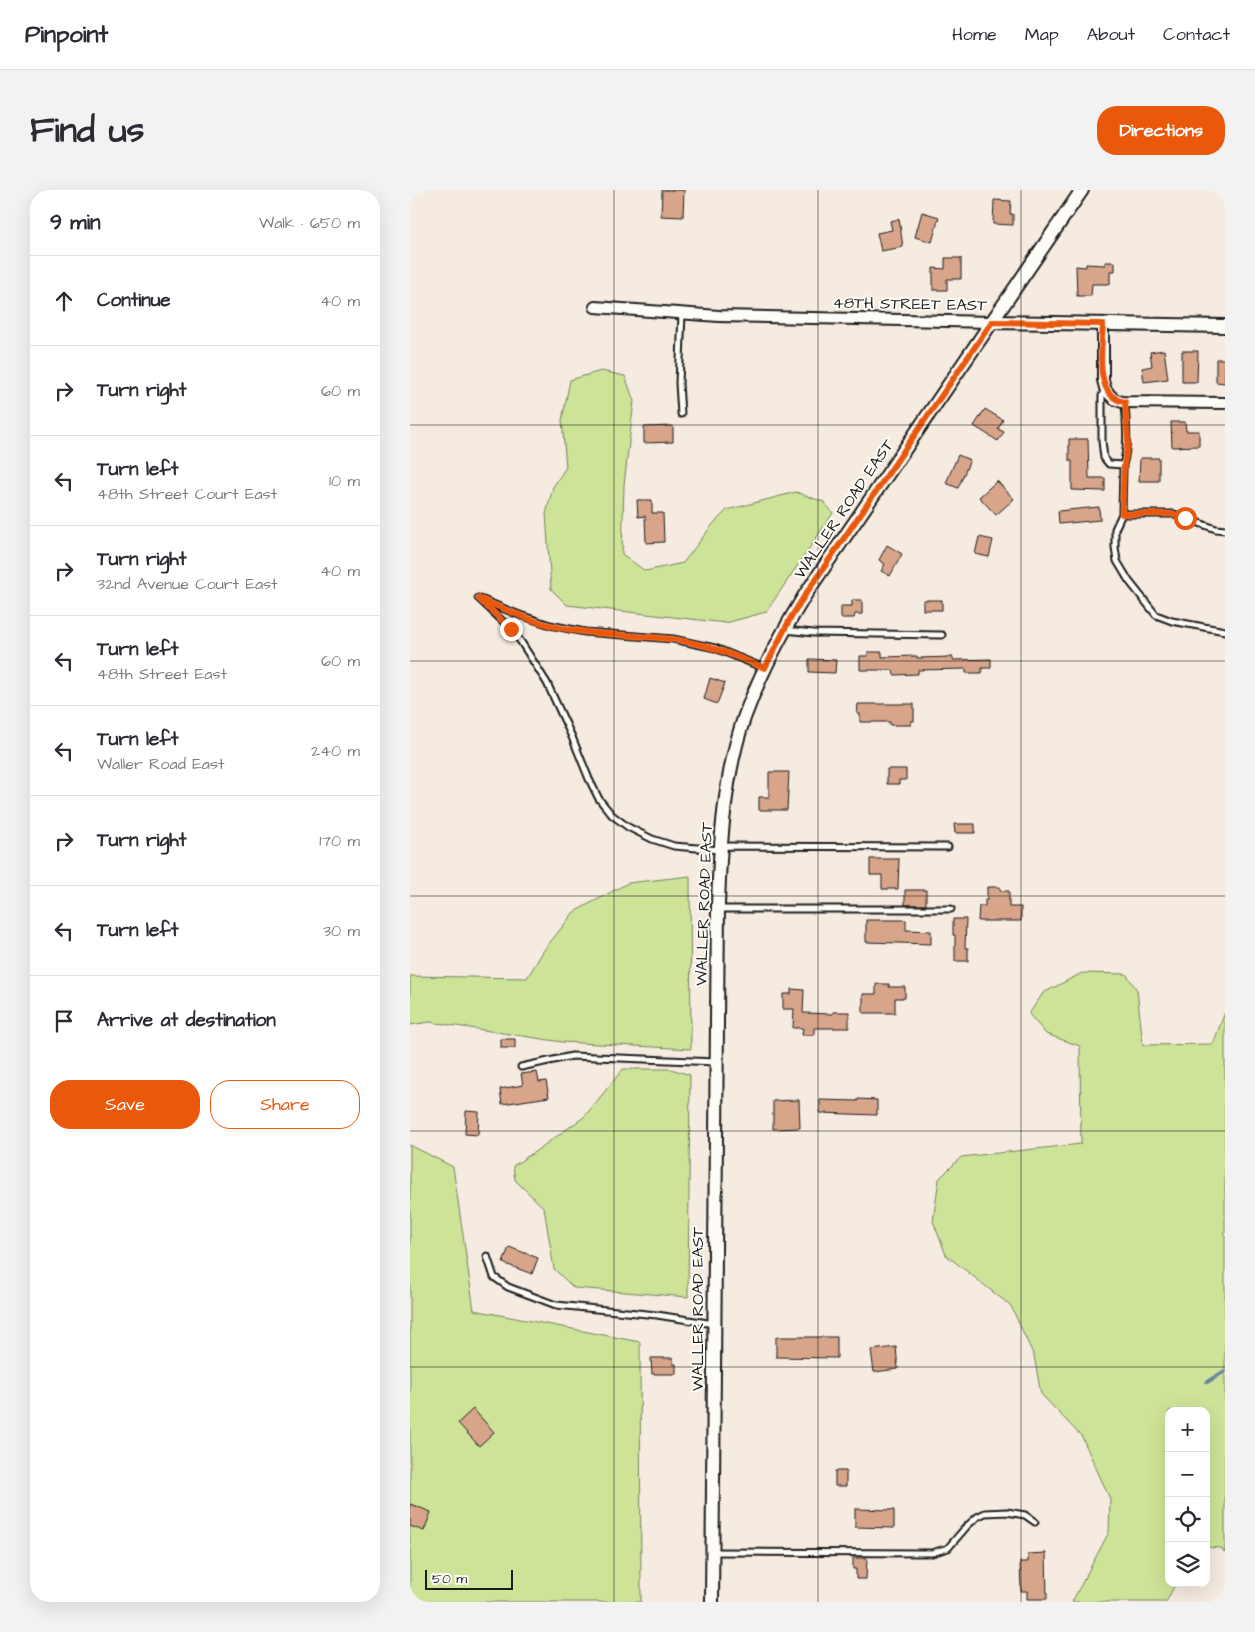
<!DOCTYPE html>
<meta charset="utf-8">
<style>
body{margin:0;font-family:"Architects Daughter",sans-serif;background:#f2f2f3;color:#2b2b33}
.controls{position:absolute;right:15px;bottom:15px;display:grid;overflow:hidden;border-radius:10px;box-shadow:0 5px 20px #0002}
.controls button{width:45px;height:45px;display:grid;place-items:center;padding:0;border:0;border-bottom:1px solid #e1e1e2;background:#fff;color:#2b2b33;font:25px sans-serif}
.scale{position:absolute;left:15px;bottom:12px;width:88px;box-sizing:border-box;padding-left:5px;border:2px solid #1c1c1c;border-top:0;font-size:14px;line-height:18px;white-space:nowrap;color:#1c1c1c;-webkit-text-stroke:4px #fdfcf7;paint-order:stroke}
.stop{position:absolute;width:15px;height:15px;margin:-11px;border:4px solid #ea580c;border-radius:50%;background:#fff}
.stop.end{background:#ea580c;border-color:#fff;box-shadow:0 1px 5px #0008}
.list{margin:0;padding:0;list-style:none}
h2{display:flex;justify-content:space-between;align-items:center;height:65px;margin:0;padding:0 20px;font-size:21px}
h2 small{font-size:16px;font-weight:400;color:#7c7c81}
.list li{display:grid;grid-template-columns:32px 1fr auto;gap:15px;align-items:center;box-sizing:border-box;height:90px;padding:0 20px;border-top:1px solid #e1e1e2}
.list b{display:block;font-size:19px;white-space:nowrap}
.list p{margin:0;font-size:16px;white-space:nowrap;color:#7c7c81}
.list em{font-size:16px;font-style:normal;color:#7c7c81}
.actions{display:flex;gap:10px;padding:15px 20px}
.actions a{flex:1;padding:11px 0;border:1px solid #ea580c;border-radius:20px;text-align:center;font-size:18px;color:#ea580c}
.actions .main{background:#ea580c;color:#fff}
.icon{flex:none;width:28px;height:28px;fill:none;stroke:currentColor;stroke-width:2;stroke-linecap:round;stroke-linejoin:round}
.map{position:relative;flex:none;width:815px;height:1412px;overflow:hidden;border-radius:20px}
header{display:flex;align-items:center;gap:30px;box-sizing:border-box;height:70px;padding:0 25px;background:#fff;border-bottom:1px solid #e1e1e2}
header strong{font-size:24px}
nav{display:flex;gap:28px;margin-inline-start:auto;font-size:18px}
.intro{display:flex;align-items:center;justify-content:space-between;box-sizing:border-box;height:120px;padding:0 30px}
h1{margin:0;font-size:35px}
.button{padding:12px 22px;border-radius:20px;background:#ea580c;color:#fff;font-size:18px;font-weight:700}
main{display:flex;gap:30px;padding:0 30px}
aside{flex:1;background:#fff;border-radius:20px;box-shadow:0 5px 20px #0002}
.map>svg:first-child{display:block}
</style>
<header>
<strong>Pinpoint</strong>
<nav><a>Home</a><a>Map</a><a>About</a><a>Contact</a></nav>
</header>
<div class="intro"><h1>Find us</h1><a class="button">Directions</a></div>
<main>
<aside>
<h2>9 min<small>Walk · 650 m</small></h2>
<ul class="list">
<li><svg class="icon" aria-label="ahead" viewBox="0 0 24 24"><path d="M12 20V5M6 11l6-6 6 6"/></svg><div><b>Continue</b></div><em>40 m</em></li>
<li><svg class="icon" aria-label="right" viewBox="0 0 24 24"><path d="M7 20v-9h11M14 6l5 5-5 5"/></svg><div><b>Turn right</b></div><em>60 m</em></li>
<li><svg class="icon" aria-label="left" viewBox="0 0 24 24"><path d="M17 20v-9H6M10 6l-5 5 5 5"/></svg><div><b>Turn left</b><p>48th Street Court East</p></div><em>10 m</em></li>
<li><svg class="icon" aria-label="right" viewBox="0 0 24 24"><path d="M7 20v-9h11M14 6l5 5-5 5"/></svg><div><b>Turn right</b><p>32nd Avenue Court East</p></div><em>40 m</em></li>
<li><svg class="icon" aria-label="left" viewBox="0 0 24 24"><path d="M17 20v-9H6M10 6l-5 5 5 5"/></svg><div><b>Turn left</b><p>48th Street East</p></div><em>60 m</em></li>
<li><svg class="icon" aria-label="left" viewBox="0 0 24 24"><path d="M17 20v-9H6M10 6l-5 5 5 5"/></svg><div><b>Turn left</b><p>Waller Road East</p></div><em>240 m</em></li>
<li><svg class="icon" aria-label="right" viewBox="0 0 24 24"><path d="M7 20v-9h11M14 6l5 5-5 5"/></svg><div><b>Turn right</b></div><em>170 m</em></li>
<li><svg class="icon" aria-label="left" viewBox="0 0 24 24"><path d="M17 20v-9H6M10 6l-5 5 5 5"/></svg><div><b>Turn left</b></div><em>30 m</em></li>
<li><svg class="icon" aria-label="arrive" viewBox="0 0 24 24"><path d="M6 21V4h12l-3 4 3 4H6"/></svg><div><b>Arrive at destination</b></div></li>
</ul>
<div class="actions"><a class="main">Save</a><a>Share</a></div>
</aside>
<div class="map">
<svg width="815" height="1412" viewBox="0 0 815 1412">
<rect width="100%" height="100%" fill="#f6ebe1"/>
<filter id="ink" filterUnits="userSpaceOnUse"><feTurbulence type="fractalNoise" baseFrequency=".02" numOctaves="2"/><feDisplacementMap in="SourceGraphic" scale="10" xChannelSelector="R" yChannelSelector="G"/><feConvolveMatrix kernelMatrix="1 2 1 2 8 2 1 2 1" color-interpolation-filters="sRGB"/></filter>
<g filter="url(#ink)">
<path fill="#cde398" stroke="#74805a" d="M191,181L215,186L224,211L214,295L212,364L235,381L273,373L303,334L317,320L386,302L414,312L423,323L356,422L316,433L157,415L141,399L136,324L143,297L156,277L152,230L160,190Z
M280,686L281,859L152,852L20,832L0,835V786L117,788L134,760L164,722L218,693Z
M672,783L716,784L727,800L733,855L803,854L815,822V1363L811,1358L796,1357V1221H759V1393H766L756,1412H662L699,1342L700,1309L672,1247L631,1204L624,1166L601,1116L536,1065L523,1031L529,989L551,967L671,954L670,856L636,844L619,824L633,803Z
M213,879H261L280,885L278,1107L164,1098L144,1079L134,1018L105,990L103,976L126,961L174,927Z
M0,955L43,977L64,1120L230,1152L231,1412H0Z"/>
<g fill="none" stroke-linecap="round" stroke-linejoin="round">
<path stroke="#66869f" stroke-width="4" d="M797,1192L815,1181"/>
</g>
<path fill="#d8a58b" stroke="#1c1c1c" d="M252,0H274L273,27L251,26Z
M584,10L601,11L600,24H603V35L583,34Z
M512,22L529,27L522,52L505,47Z
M489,29L493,57L471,61L467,43L482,40L480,31Z
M535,68H551V89H537V100H523V78L535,79Z
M695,72H705V81H700V94H682L681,106H667L666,76L676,77V74L695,75Z
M754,160L758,189L734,192L732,178L742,176L740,162Z
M772,161H788L787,192H772Z
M806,169H815V193L806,192Z
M575,219L593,230L588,239L594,242L588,251L564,236Z
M761,232H775L776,241H789V256L762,257Z
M263,236V252L234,253V237Z
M659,249H678L679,288H695V301L662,300V271H659Z
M548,265L560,270L548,298L536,293Z
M730,268H749V291H729Z
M587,291L604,309L586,325L569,307Z
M227,310H242V323H253L254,352L236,353L235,326L228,327Z
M689,317L690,330L649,334L648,321Z
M569,347L583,350L579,367L565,364Z
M477,355L492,364L480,386L471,381L475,374L469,370Z
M442,410H452V424H445L444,428H431V416H442Z
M513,410H532V420H513Z
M458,462H472V467L507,466V468L543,467V470L581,469V478H572V483H556V479L508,480V484L484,485L483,480H450V466H458Z
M399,469L426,470L425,483L399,482Z
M300,488L315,493L307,514L294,509Z
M448,514H504V531H501V535H480V532H450V524H447Z
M477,579H496V590H489V594H477Z
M359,582H379L377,620H349V607H359Z
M544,634H565V643H545Z
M460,669H489L488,699H472V685H460Z
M577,697H590V701H599V717H611V731H568L569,716H575V710H577Z
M495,700H516V715H495Z
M543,729H556L555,758H558V771H545V745H543Z
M456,730H496V740L521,741V754L456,752Z
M466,794H479V797H495V808H485V823H453V804H466Z
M381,799L394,800L393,823L423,824V822H439V838H404V845H392L393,838H383L384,819H373V804H381Z
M91,849H105V858H91Z
M127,882L129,892L136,891L139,907L92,914L90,899L113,895L111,884Z
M448,909L467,910V925L410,923V910L448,911Z
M389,910L390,938L363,939V911Z
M56,921L69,922L68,945L55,944Z
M99,1057L128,1068L122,1084L93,1073Z
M366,1147H427V1168L366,1167Z
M486,1157L488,1179L464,1182L461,1160Z
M241,1168H263V1174H266V1184H242Z
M63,1219L84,1242L69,1256L48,1233Z
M425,1281H436V1296H425Z
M0,1314L21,1322L14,1341L0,1336Z
M445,1319L484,1320V1338L445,1337Z
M636,1363L637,1409H617V1401H611L610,1372H618V1364Z
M443,1368H457L456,1389H446V1379H443Z"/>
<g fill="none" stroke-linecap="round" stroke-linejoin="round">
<defs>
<path id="service" d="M695,198L692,206V251L694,268L699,274L713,275C719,254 716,234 715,212
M271,224L269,193L272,124
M713,275L712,324L705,339V357L707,371L719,391L746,425L762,431L815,441
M712,324H764L806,339L815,340
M68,408L101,439L111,452L137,493L162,547L179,589L189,609L202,625L218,637L242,649L264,656L310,660
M73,410L107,424L140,435L175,442L263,449L305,458L354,478
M375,440L404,443L532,445
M311,656L538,657
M308,719H541
M111,877L162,866L306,872
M77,1066L84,1087L98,1097L146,1115L247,1125L304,1134
M303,1362L522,1363L538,1358L557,1336L567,1327L575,1323L597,1322L615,1325L625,1332"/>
<path id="minor" d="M185,117L309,126L582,132
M693,134V190L695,198L699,204L704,209L712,212L815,213"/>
<path id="tertiary" d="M582,132L815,136
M302,1412L308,715C310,653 314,587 334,528C350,484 371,444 395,405L672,0"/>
</defs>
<use href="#service" stroke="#1c1c1c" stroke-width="9"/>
<use href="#minor" stroke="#1c1c1c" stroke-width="14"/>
<use href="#tertiary" stroke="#1c1c1c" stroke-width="16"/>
<use href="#service" stroke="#fdfcf7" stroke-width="5"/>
<use href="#minor" stroke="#fdfcf7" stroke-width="10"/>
<use href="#tertiary" stroke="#fdfcf7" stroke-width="12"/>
</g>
</g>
<g fill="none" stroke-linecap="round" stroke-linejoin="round" filter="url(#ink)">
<path stroke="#ea580c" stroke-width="6" d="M101,439L68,408C92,418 115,429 139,435C179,446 220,444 260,449C295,453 323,465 355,478L380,429L395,405L582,132L693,134C692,157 683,207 715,212L718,252L714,275L712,324H764L775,328"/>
</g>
<path fill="none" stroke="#1c1c1c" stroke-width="1" stroke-opacity="0.55" d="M204,0V1412M408,0V1412M611,0V1412M0,235H815M0,471H815M0,706H815M0,941H815M0,1177H815"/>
<g text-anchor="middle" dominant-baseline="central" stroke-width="4" stroke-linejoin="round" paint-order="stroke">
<g font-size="16" fill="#1c1c1c" stroke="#fdfcf7">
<text transform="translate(500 114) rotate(1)">48TH STREET EAST</text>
<text transform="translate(434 319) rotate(-56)">WALLER ROAD EAST</text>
<text transform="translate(294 714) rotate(-88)">WALLER ROAD EAST</text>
<text transform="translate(288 1119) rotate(-90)">WALLER ROAD EAST</text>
</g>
</g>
</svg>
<div class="controls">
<button>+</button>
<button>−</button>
<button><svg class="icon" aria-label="locate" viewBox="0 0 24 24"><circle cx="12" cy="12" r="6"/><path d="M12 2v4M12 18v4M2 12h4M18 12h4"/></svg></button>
<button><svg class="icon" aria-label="layers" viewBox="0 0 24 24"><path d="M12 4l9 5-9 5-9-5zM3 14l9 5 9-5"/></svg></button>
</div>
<div class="scale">50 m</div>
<div class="stop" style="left:775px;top:328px"></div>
<div class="stop end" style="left:101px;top:439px"></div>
</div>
</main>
